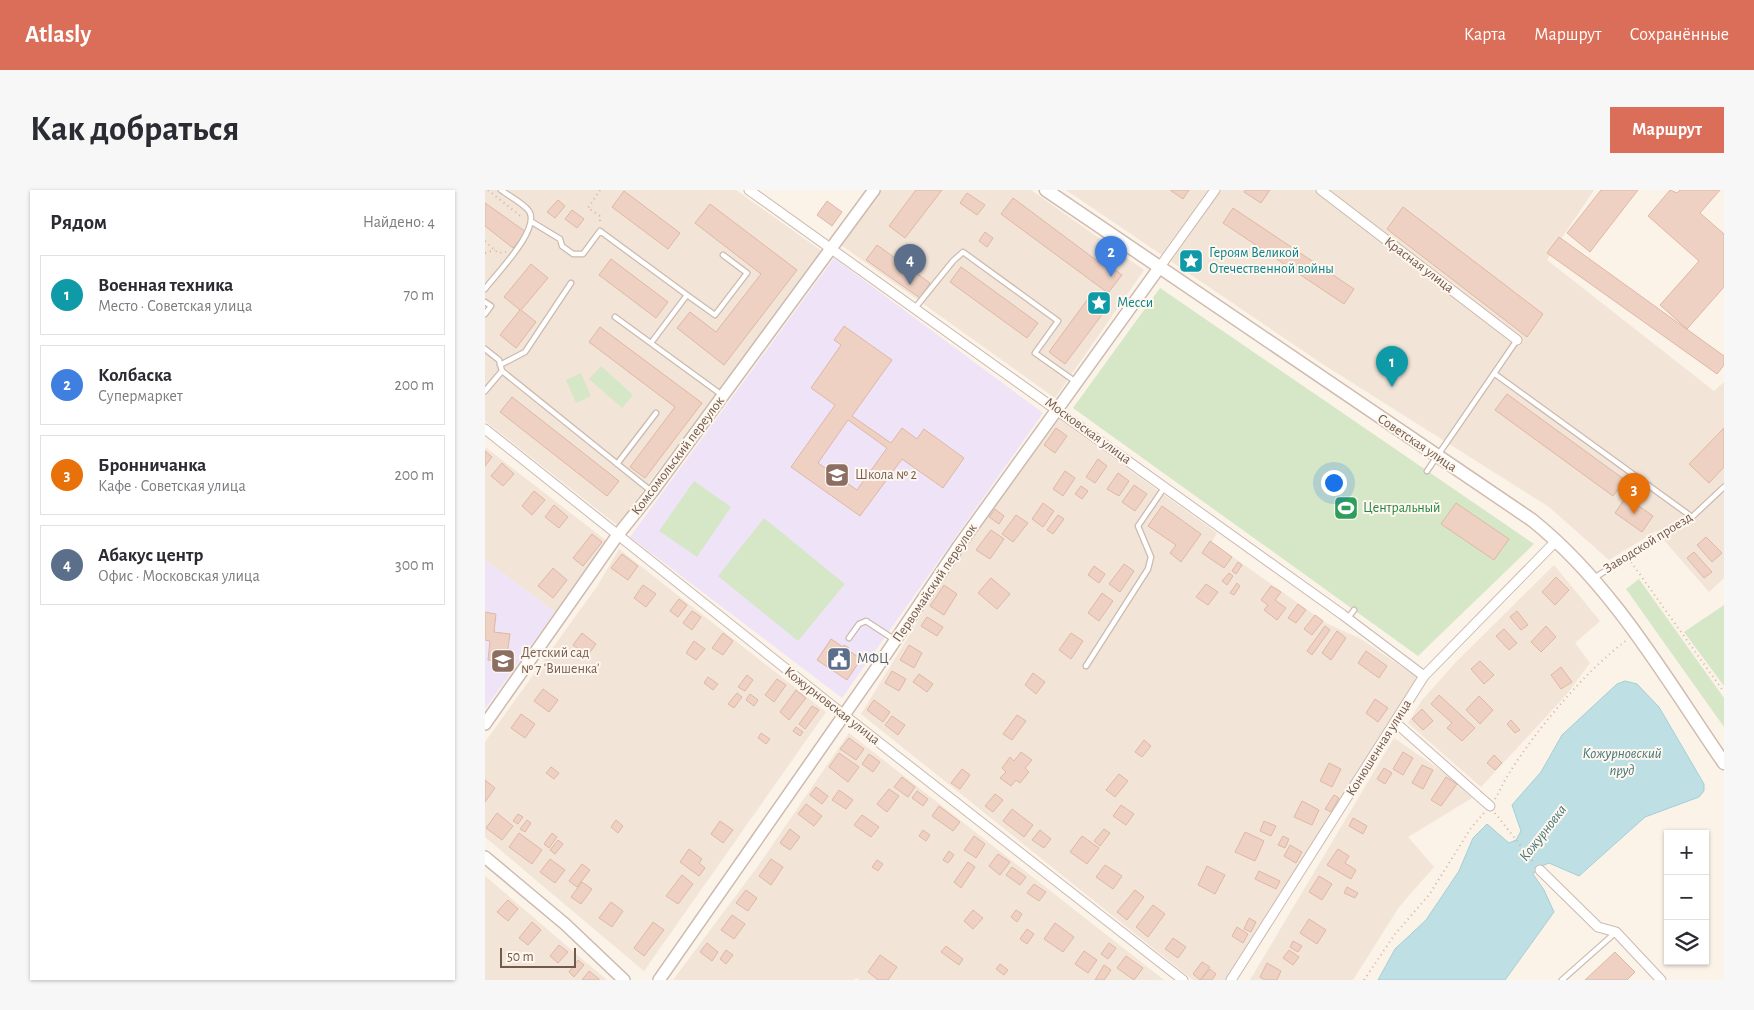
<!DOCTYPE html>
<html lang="ru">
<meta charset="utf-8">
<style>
body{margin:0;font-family:"Alegreya Sans",sans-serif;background:#f7f7f7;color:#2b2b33}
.controls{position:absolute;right:15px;bottom:15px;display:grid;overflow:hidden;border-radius:0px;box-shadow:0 1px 4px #0004}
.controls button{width:45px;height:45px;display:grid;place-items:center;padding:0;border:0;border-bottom:1px solid #e1e1e2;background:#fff;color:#2b2b33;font:25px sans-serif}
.scale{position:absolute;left:15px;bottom:12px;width:76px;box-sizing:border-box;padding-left:5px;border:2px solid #72594e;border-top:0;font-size:14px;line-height:18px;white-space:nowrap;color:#72594e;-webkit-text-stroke:4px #fef7ee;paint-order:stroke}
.you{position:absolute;left:848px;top:292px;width:18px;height:18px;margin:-12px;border:4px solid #fff;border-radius:50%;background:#1a73e8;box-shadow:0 0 0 8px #1a73e833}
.badge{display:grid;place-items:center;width:32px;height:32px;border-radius:50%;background:#da6e58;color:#fff;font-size:16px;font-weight:700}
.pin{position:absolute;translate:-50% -41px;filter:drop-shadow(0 1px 2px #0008)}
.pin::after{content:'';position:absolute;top:26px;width:18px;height:15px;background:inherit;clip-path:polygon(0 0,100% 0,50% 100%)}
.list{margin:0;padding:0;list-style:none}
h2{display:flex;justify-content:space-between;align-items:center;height:65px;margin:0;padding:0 20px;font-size:21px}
h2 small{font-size:16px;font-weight:400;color:#7c7c81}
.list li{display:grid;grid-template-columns:32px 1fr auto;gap:15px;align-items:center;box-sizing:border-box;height:80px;margin:0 10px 10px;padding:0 10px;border:1px solid #e1e1e2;border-radius:0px}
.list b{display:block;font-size:19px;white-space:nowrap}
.list p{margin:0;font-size:16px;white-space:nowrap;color:#7c7c81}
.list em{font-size:16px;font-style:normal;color:#7c7c81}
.icon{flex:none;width:28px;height:28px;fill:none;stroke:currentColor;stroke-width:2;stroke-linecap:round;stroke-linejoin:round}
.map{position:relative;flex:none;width:1239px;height:790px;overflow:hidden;border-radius:0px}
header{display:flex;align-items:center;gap:30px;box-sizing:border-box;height:70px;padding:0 25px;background:#da6e58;color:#fff}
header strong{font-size:24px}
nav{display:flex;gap:28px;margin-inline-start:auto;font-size:18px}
.intro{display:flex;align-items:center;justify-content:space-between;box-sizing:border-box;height:120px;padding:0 30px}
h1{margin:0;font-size:35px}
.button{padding:12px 22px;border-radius:0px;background:#da6e58;color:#fff;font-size:18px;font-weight:700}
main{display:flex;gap:30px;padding:0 30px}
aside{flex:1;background:#fff;border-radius:0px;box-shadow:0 1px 4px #0004}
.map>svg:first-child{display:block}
</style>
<header>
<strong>Atlasly</strong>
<nav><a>Карта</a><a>Маршрут</a><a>Сохранённые</a></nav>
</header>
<div class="intro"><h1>Как добраться</h1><a class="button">Маршрут</a></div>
<main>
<aside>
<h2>Рядом<small>Найдено: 4</small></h2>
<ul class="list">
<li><span class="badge" style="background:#0f9aa8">1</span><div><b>Военная техника</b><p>Место · Советская улица</p></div><em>70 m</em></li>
<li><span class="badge" style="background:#3f7fe0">2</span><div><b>Колбаска</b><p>Супермаркет</p></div><em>200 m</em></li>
<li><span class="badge" style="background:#e8710a">3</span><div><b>Бронничанка</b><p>Кафе · Советская улица</p></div><em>200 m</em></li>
<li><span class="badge" style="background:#5c6f8a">4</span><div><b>Абакус центр</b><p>Офис · Московская улица</p></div><em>300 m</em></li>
</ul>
</aside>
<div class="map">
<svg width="1239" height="790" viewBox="0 0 1239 790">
<rect width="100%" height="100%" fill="#fbf2e8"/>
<path fill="#f2e4d7" d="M0,0H251L338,62L132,335L0,231Z
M396,0H546L659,80L570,208L356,55Z
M581,0H1109L1062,70L1229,201L1239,192V388L1224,402L1171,341L1124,370L1064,317L836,173Z
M574,229L732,343L727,352L841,433L876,449L933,488L895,545L744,790H708L376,524L479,356Z
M0,257L123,352L70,422L0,370Z
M134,359L341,522L159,781L0,647V552L113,395Z
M1069,375L1115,431L1090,453L1105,473L1081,505L996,597L923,533L937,510L972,471Z
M364,543L679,790H375L371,788L369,790H188L273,676Z
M909,548L967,588L987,608L923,647L949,677L914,717L868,790H765Z
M0,686L103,774L122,790H0Z"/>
<path fill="#efe4f7" d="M349,68L558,223L357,508L145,347Z
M0,370L70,422L0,519Z"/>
<path fill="#d6e7c7" d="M675,98L1049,354L933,466L588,218Z
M116,176L148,205L137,218L104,189Z
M96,183L106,206L91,213L81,190Z
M209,291L246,317L212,367L174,341Z
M279,328L360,394L313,451L233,386Z
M1154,389L1239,508V537L1141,399Z
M1239,415V496L1199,442Z"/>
<path fill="#bedfe3" stroke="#a5cfd4" d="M1140,491L1152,494L1174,517L1219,594V601L1214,607L1160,627L1094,686L1064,673L1054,677L1048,684L1059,700L1069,722L1020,790H893L910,759L941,730L974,681L988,648L1002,634L1024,653L1031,650L1036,641L1027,615L1056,582L1077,545L1132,494Z"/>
<path fill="#eed1c2" stroke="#dfb7a4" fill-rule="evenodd" d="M431,0H457L420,48L404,36Z
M685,0H704L698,9Z
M760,0H785L776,13L759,2Z
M1116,0H1153L1105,62L1082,43Z
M1185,0L1192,3L1195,0H1235L1215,23L1239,44V97L1202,139L1175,115L1214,71L1163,26Z
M139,1L195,43L183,59L127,17Z
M482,3L500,15L492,25L475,13Z
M528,8L623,79L625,76L637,85L623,103L516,24Z
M73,10L80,16L70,28L62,22Z
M342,11L357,22L347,36L332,25Z
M0,13L41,42L28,58L0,36Z
M225,14L312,80L239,175L192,138L205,122L231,142L276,84L210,33Z
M918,17L1058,124L1042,147L902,39Z
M748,18L869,99L859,114L738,33Z
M87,20L99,29L92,38L80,29Z
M500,42L508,48L502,57L494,51Z
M1074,47L1239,166V175L1232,184L1062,63Z
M392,55L445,93L435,108L381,70Z
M126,69L183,112L171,128L114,85Z
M46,74L63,88L36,120L51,132L31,158L15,145L35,120L19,107Z
M476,77L553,133L542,148L465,92Z
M605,106L622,118L580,174L564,162Z
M359,136L407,170L367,226L406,253L417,238L432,249L439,239L479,268L458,298L417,269L375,326L306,277L350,215L326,198L356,155L349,150ZM363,230L402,258L372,300L333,273Z
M115,137L217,213L160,288L145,277L190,217L104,152Z
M1022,204L1140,290L1128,306L1010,220Z
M27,207L134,291L122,306L15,222Z
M571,238L582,246L570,263L559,255Z
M1239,238V277L1224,293L1204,274Z
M0,261L7,267L0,276Z
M613,269L622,276L610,293L601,287Z
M17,273L29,284L18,296L6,286Z
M580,281L590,288L578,306L568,299Z
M633,283L644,291L634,306L622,299Z
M649,295L662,304L650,321L637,312Z
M596,296L603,301L597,309L590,304Z
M49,301L60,310L47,325L37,316Z
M1141,307L1168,326L1157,342L1130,323Z
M558,313L569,321L558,337L547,329Z
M971,313L1024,349L1009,370L956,334Z
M69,315L83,327L74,338L60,327Z
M677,316L716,344L696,372L685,363L691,355L663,336Z
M510,319L519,326L514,334L504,327Z
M531,325L543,333L528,352L517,344Z
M573,325L579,329L568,344L562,340Z
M506,340L519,349L505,369L491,360Z
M107,344L117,352L98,376L88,368Z
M1221,347L1237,363L1227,372L1212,355Z
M725,351L747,367L739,378L717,363Z
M1209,362L1227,382L1219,388L1202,368Z
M137,364L153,376L143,390L126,378Z
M753,372L757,375L751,384L747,381Z
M639,374L649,381L635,402L624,394Z
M609,376L620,384L614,393L603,385Z
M68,378L82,390L68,408L53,396Z
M744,383L748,386L742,395L737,391Z
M1071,387L1084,400L1070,415L1057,402Z
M506,388L525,404L512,419L493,403Z
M752,393L755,396L749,405L745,403Z
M721,394L733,402L723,415L711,407Z
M158,395L171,404L161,417L149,408Z
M459,395L472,404L459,425L445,416Z
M786,396L796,402L790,410L801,418L792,430L779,420L783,415L776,410Z
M617,403L628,411L614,431L603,423Z
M194,409L202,415L193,427L185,421Z
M813,414L821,420L811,433L803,428Z
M207,421L216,427L207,440L198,433Z
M1032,421L1043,435L1036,440L1025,427Z
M0,422L11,424L9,442L25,444L21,472L3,470L5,451L0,450Z
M830,425L838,431L827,445L819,439Z
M442,427L458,437L452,446L436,436Z
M840,436L845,440L827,465L822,461Z
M1061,436L1071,447L1056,462L1046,452Z
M1019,439L1032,453L1024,460L1011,446Z
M852,441L861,448L846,470L837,463Z
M97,443L111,454L102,466L88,455Z
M238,443L248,451L238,465L227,458Z
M586,443L598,451L586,469L574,460Z
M346,449L358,457L359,455L364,458L363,460L376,469L362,490L332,470Z
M209,451L220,459L211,470L201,463Z
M424,455L437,463L429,478L415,470Z
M881,461L902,476L894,488L873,473Z
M995,471L1009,485L999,494L986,479Z
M1076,477L1087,492L1076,499L1066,485Z
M407,481L421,489L414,501L400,493Z
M548,483L560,492L551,504L540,495Z
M434,484L448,494L442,502L428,492Z
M262,485L268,490L260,501L253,497Z
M223,487L233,494L228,500L219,493Z
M292,489L301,495L289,512L280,505Z
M58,499L73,510L64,522L49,511Z
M311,500L321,508L304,530L295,522Z
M252,503L257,507L249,518L243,514Z
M265,504L273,510L269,516L261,510Z
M954,505L990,538L977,551L962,538L967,533L946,514Z
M994,506L1008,520L995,534L981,520Z
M890,509L903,518L893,532L881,523Z
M389,510L405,522L398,532L382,520Z
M327,516L334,520L320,539L314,534Z
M937,519L948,531L938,540L927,529Z
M36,524L50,534L40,548L26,538Z
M532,525L541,531L527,550L518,544Z
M407,526L420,535L413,545L400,535Z
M1026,530L1035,540L1030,543L1022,534Z
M311,537L318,542L315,546L308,541Z
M276,543L285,549L281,554L273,548Z
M364,548L379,559L371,570L355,559Z
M659,550L666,556L657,567L650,562Z
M536,562L547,570L540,578L544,582L535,593L531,590L526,596L515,588L521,582L517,578L525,567L529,571Z
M918,562L928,568L918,585L908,579Z
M354,563L374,577L363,592L344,577Z
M384,564L395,572L388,582L377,574Z
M1009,565L1017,573L1010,580L1002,573Z
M844,573L856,579L847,597L835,591Z
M937,575L948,580L938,599L927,593Z
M66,577L74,583L69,589L61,583Z
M899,578L907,583L900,594L892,589Z
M477,579L485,585L475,599L466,593Z
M634,584L643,591L630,607L621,600Z
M417,587L430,597L423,607L409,597Z
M961,587L972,594L956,616L946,610Z
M0,590L10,598L0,612Z
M331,597L343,606L337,614L325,605Z
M404,599L414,606L402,622L392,614Z
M354,600L368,610L361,619L347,610Z
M432,601L443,609L438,616L427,608Z
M510,604L518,610L508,622L500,616Z
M849,605L854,608L846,622L840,619Z
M817,611L834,620L827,635L809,627Z
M321,614L337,626L329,636L313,624Z
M636,615L649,624L641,635L628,626Z
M454,616L475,632L468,641L447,626Z
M527,619L548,635L539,647L518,631Z
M12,623L28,636L17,650L1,638Z
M33,624L38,627L33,634L28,631Z
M377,625L394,637L386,647L369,635Z
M868,628L882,636L878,644L864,636Z
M42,630L46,633L40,642L35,639Z
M131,630L138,636L133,643L126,637Z
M235,631L248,640L238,653L226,644Z
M779,631L791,636L786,646L775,641Z
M305,639L315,647L305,660L295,653Z
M619,639L625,643L615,656L609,651Z
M438,640L445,645L441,651L434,646Z
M555,640L566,649L559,658L547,650Z
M760,642L779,651L770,671L750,662Z
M34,643L57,660L47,674L24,657Z
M67,643L72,647L64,658L59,654Z
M489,646L500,654L491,668L479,660Z
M597,646L614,658L602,674L585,662Z
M798,646L804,649L800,658L793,655Z
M73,650L78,654L70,664L65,660Z
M805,655L817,662L811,673L799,666Z
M204,659L217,669L214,673L220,678L214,686L195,672Z
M853,659L864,666L860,673L871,680L866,689L842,675Z
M464,661L469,665L463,673L458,670Z
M513,664L525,672L515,685L504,676Z
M65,669L80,680L70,693L55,682Z
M286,669L298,677L286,695L274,686Z
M392,670L398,674L393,681L387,677Z
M483,672L490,677L476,698L469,692Z
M97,674L105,680L92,697L84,691Z
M620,675L637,686L628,699L611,687Z
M722,676L740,685L730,704L713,695Z
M527,677L541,687L535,695L521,685Z
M774,681L795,691L791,699L770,689Z
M197,685L208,694L193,714L181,706Z
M834,686L847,694L837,710L824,702Z
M97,692L107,699L96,714L86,707Z
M549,694L561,702L554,711L542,703Z
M862,697L873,703L870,708L859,703Z
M261,700L272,708L263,721L251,713Z
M650,700L659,707L642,730L632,722Z
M23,710L33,719L23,731L12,722Z
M126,712L138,721L127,737L114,728Z
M668,715L680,724L663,747L651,737Z
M488,720L498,728L488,739L479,731Z
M531,720L537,724L532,732L526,727Z
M247,725L260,734L249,749L236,740Z
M764,728L771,732L766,742L759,739Z
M824,729L841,740L832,754L815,743Z
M47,732L56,740L43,755L34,748Z
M168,732L179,740L159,766L149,758Z
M570,733L589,747L578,762L559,749Z
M752,737L763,744L758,753L747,746Z
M542,739L549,744L542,754L535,749Z
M688,748L701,757L693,768L680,759Z
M808,751L817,756L813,762L805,757Z
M222,753L233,762L227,771L215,762Z
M624,753L631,758L623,769L616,764Z
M74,755L83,762L73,773L65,766Z
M461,756L478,769L474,775L456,762Z
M241,760L248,765L241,774L235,769Z
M804,760L814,767L808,775L798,768Z
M599,761L612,770L603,783L590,774Z
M1130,762L1150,782L1142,790H1100Z
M395,765L412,777L403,790H393L383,782Z
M641,766L658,778L649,790L632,778Z
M93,770L99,775L89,787L84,782Z
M717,772L725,777L715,790L708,784Z
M782,773L796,781L792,790H780L775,787Z
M515,774L523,780L519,785L511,779Z
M619,775L626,780L619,790H610Z
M725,779L731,784L727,790H716Z
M104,781L114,789V790H97Z"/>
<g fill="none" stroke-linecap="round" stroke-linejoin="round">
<defs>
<path id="service" d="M47,32L75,49L77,56L88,64H98L115,41L202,105
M0,99C11,84 56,39 44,21C38,13 24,6 16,0
M0,112L6,116L0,124
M430,118L468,71L478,62L573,131L550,163L591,192
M130,127L237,205
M166,153L202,105L230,125L262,83L238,65
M0,159L14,170L17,181L166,301
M15,175L40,162L86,93
M1010,184L1207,327
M0,201L17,181
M132,274L171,223
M942,281L1032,150
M1109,388L1207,327L1239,297
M863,428L869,420
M364,448L374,434L381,431L410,450
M601,476L663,379L666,367L653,336L679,298
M1077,790L1130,743"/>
<path id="minor" d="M264,0L858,425L939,486
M836,0L1032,150
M674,78L730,0
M0,239L359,525L698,790
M911,533L1005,616
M1055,680L1113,737L1131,742L1176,790
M746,790L939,486L1072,350"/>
<path id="tertiary" d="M0,534L132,346L167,302L389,0
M0,667L80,734L139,790
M174,790L391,479L473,357L674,78"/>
<path id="secondary" d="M561,0L1047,330C1128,395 1181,489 1239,573"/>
</defs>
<use href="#service" stroke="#ccbaaf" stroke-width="7"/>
<use href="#minor" stroke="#ccbaaf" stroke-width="11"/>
<use href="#tertiary" stroke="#ccbaaf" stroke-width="14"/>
<use href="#secondary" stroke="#d0bcaf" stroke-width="15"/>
<path stroke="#d3b4a5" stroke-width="2" stroke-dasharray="1 4" stroke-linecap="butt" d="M3,0L38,28
M115,0L103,18L115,26V35
M0,51L13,63L21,62
M0,63L10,60
M1146,372L1239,502
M1010,609C1015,601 1018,593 1023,585C1051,540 1099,482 1142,450
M1010,623L1050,674
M879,790L910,744L944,705L986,638L999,623"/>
<use href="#service" stroke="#fff" stroke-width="4.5"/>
<use href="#minor" stroke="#fff" stroke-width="9"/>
<use href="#tertiary" stroke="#fff" stroke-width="11"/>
<use href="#secondary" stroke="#fff" stroke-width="12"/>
</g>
<defs>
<symbol id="sight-square" viewBox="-11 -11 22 22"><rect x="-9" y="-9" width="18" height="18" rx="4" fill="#0f9aa8" stroke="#fef7ee"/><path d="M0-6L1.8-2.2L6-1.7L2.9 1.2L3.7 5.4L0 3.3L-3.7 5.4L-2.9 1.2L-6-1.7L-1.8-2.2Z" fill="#fff"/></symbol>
<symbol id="school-square" viewBox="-11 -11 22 22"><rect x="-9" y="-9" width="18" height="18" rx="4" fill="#8d6e63" stroke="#fef7ee"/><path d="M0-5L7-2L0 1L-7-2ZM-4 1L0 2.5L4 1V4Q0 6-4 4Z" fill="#fff"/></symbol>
<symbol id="stadium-square" viewBox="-11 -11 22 22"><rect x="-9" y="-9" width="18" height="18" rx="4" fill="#2e9e5b" stroke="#fef7ee"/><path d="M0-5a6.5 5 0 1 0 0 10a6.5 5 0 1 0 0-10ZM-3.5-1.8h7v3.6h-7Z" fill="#fff"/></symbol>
<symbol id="civic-square" viewBox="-11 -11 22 22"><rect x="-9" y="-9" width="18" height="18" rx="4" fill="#5c6f8a" stroke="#fef7ee"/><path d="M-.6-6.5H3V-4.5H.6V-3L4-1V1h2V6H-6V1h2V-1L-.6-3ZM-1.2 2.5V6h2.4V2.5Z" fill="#fff"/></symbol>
</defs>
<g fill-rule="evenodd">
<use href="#sight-square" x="692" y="57" width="28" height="28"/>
<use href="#sight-square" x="600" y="99" width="28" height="28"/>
<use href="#school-square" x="338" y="271" width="28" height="28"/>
<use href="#stadium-square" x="847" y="304" width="28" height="28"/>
<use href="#civic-square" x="340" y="455" width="28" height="28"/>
<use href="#school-square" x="4" y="457" width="28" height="28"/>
</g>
<g text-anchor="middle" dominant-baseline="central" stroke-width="4" stroke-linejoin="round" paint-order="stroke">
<g font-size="14" fill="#0d838f" stroke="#fef7ee" text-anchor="start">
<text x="724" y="63">Героям Великой<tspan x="724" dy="16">Отечественной войны</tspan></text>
<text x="632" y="113">Месси</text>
</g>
<g font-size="14" fill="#72594e" stroke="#fef7ee">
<text transform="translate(934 75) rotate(37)">Красная улица</text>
<text transform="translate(603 241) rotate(36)">Московская улица</text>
<text transform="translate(932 253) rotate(34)">Советская улица</text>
<text transform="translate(193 266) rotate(-53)">Комсомольский переулок</text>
<text transform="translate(1163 353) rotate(-32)">Заводской проезд</text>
<text transform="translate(450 393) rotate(-56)">Первомайский переулок</text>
<text transform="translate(347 516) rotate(38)">Кожурновская улица</text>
<text transform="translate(894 558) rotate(-58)">Конюшенная улица</text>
</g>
<g font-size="14" fill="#785e54" stroke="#fef7ee" text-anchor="start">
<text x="370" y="285">Школа № 2</text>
<text x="36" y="463">Детский сад<tspan x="36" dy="16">№ 7 'Вишенка'</tspan></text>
</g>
<g font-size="14" fill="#27864d" stroke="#fef7ee" text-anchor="start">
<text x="878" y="318">Центральный</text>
</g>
<g font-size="14" fill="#4e5e75" stroke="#fef7ee" text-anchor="start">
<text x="372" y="469">МФЦ</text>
</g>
<g font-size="15" font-style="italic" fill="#46777d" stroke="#fef7ee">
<text x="1137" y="563">Кожурновский<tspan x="1137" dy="17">пруд</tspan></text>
<text transform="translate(1058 643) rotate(-52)">Кожурновка</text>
</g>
</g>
</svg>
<div class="controls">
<button>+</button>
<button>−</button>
<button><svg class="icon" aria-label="layers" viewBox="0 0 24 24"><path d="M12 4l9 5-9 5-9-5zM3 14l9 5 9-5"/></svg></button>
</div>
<div class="scale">50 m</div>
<div class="you"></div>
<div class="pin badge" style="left:907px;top:197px;background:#0f9aa8">1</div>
<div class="pin badge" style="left:626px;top:87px;background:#3f7fe0">2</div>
<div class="pin badge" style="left:1149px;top:324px;background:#e8710a">3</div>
<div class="pin badge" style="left:425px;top:95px;background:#5c6f8a">4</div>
</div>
</main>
